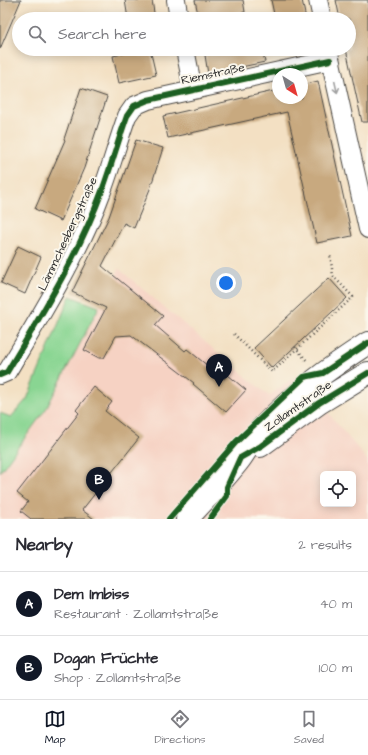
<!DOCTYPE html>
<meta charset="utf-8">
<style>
body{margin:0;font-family:"Architects Daughter",sans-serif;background:#f7f7f7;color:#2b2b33}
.controls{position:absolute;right:12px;bottom:12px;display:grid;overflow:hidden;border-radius:6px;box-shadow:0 2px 10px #0003}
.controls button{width:36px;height:36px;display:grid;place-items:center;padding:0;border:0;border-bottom:1px solid #e1e1e2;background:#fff;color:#2b2b33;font:20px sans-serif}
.compass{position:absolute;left:272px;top:68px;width:36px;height:36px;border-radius:50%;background:#fff;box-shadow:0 2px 10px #0003;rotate:143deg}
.you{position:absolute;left:226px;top:283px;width:14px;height:14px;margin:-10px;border:3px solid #fff;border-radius:50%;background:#1a73e8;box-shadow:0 0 0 6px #1a73e833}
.badge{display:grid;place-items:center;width:26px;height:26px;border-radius:50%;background:#111827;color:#fff;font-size:13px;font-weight:700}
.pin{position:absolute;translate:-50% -33px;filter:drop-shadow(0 1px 2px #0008)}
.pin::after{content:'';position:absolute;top:21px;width:14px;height:12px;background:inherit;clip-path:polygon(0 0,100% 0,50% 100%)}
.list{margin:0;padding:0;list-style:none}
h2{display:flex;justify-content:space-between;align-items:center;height:52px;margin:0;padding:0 16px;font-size:17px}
h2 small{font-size:13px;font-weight:400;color:#7c7c81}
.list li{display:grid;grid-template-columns:26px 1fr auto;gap:12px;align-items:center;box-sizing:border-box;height:64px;padding:0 16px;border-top:1px solid #e1e1e2}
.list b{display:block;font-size:15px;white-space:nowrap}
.list p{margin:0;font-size:13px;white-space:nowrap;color:#7c7c81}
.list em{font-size:13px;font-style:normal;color:#7c7c81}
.icon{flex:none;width:22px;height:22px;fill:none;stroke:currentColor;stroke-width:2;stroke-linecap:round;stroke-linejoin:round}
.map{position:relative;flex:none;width:368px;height:519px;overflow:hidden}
.search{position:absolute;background:#fff;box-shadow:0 2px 10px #0003;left:12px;right:12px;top:12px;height:44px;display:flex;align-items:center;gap:10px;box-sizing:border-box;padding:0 14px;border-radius:22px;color:#7c7c81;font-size:15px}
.sheet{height:180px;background:#fff}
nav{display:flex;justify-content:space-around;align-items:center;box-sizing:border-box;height:56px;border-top:1px solid #e1e1e2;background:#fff;font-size:11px;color:#7c7c81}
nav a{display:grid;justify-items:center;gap:2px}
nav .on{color:#111827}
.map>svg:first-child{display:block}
</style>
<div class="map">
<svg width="368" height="519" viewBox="0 0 368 519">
<rect width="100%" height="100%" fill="#fbf7ec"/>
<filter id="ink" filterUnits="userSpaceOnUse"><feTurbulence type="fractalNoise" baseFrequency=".025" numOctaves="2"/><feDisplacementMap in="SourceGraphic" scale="8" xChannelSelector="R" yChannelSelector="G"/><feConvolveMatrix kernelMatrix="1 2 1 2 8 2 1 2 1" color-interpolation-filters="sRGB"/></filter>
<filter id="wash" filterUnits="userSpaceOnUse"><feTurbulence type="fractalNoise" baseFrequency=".012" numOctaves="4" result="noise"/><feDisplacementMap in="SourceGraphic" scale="16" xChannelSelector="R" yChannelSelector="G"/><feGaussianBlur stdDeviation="0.9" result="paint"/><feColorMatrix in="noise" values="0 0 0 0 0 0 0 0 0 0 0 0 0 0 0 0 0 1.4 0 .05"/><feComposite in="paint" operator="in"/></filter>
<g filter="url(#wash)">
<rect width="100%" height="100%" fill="#f3e0c3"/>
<path fill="#f6d2c3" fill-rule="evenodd" d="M119,269L269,396L297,375L368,461V519H0V472L46,409ZM323,474H353V504H323Z"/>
<path fill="#89d592" stroke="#5a805e" d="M70,296L99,307L46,409L0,472V413L11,417L27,399Z"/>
<g id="blocks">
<path fill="#c8a97f" d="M0,0H21L0,49Z
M125,0H152L155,19H128Z
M195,0H243L245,12L227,16V19H199Z
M271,0H302L306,19H275Z
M336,0H368V122H362L346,49H349V19H340Z
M146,49H150L156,75L119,83L113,56Z
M204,49H262L265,62L208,74Z
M318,81L352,236L317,243L287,112L168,138L163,116L278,90V98H302V85Z
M81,88L107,97L84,168L61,221L35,209L65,140L64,139Z
M136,140L163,148L150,189L134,228L124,223L102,266L163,316L155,325L185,351L187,349L224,379L228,375L246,390L226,412L193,384L194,383L131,335L116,336L104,358H99L84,350L106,308L72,292L109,217Z
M18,246L41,257L25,294L1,283Z
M329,278L347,298L272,368L254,348Z
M94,387L112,402L105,411L139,438L82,510L94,519H31L21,511L28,502L17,493L79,413L76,410Z"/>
</g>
</g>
<g filter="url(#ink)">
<use href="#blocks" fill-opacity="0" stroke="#494642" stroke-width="1"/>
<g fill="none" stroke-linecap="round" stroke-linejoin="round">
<defs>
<path id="minor" d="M176,0L179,19
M318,0L322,19
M185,49L193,90
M328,49L368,229
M0,375L7,372C41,315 79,254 102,191C111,167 118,141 127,116L134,106L148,100L330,60"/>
<path id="major" d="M260,446L319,403L368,373
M187,519C205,499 224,480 240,459C248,448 253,437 263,427C295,393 329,368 368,343"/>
</defs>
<use href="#minor" stroke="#494642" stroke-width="20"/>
<use href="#major" stroke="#494642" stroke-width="24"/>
<path stroke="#494642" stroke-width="2.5" stroke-dasharray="1 3" stroke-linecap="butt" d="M234,334L272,372L353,297L333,276L330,254
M295,347L308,362"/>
<use href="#minor" stroke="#fff" stroke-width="18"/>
<use href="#major" stroke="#fff" stroke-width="22"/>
<defs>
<path id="cycleway" d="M0,375L7,372C41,315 79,254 102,191C111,167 118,141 127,116L134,106L148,100L330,60
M169,519L236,442L304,377L323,373L368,343
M210,519L227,496V487L240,458L261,446L319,403L368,373"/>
</defs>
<use href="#cycleway" stroke="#fbf7ec" stroke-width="8"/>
<use href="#cycleway" stroke="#1b5e20" stroke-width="6"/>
</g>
<defs><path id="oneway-shaft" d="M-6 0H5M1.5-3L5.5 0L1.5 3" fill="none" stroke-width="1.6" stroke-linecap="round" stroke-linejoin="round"/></defs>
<use stroke="#a0a0a0" href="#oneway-shaft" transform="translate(336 87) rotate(77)"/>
</g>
<g text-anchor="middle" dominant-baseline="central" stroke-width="4" stroke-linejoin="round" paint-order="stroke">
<g font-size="12" fill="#2b2b2b" stroke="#fbf7ec">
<text transform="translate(213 74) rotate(-12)">Riemstraße</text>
<text transform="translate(68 234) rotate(-65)">Lämmchesbergstraße</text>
<text transform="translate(298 406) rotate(-35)">Zollamtstraße</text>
</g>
</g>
</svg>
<div class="controls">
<button><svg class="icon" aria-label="locate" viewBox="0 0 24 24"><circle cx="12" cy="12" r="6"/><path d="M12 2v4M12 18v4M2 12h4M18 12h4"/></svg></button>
</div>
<svg class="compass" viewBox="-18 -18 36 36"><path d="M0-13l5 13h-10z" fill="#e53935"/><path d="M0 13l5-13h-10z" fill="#7c7c81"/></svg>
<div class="you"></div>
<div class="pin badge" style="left:219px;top:387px">A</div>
<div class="pin badge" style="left:99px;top:500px">B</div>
<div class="search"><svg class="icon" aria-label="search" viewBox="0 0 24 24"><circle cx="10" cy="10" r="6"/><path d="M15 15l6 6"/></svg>Search here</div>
</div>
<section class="sheet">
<h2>Nearby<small>2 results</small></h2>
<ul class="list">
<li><span class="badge">A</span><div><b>Dem Imbiss</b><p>Restaurant · Zollamtstraße</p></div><em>40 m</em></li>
<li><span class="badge">B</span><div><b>Dogan Früchte</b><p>Shop · Zollamtstraße</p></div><em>100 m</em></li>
</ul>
</section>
<nav>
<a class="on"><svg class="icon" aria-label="map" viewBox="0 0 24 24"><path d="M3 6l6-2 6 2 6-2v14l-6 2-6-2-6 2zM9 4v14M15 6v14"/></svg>Map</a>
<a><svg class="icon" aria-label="directions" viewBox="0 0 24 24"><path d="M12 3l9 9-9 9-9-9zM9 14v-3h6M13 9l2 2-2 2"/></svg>Directions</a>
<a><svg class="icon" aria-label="saved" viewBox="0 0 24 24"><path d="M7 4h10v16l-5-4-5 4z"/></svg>Saved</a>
</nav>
